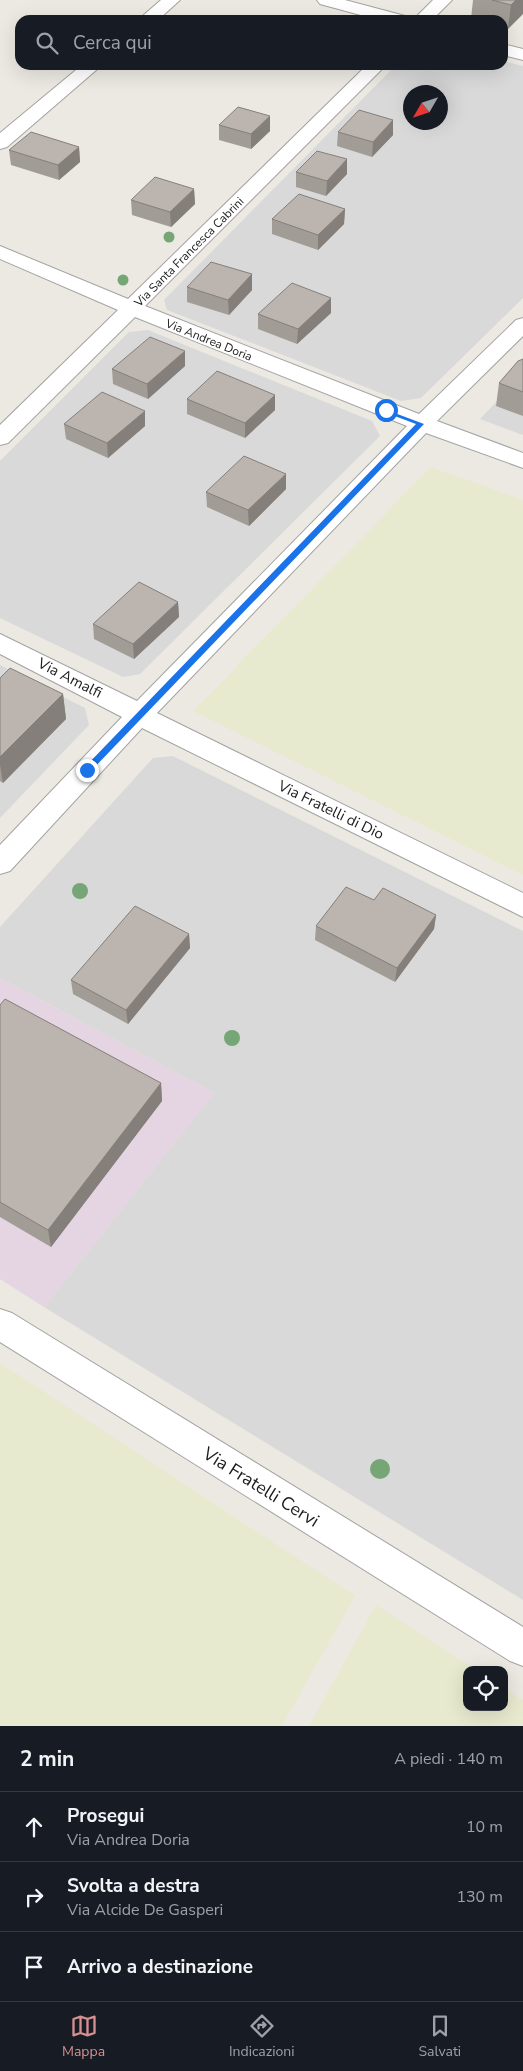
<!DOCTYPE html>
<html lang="it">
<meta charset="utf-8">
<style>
body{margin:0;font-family:"Nunito Sans",sans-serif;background:#20242c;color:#f1f3f6}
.controls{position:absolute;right:15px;bottom:15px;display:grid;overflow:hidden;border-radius:10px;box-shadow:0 5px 20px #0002}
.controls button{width:45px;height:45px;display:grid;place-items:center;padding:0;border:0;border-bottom:1px solid #363941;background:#171b24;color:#f1f3f6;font:25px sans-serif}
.compass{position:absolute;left:403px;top:85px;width:45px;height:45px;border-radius:50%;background:#171b24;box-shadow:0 5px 20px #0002;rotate:231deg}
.stop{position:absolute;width:15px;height:15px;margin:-11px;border:4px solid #1a73e8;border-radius:50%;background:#fff}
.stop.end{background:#1a73e8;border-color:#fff;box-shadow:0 1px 5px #0008}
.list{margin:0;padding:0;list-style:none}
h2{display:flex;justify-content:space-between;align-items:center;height:65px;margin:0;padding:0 20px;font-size:21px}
h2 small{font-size:16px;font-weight:400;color:#9ea1a6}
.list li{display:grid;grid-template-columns:32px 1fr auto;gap:15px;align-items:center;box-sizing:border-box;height:70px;padding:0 20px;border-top:1px solid #363941}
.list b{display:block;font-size:19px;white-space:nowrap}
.list p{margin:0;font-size:16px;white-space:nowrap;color:#9ea1a6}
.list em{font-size:16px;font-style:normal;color:#9ea1a6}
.icon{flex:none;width:28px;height:28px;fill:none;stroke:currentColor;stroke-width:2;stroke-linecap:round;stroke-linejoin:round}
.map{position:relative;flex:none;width:523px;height:1726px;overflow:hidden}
.search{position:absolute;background:#171b24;box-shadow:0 5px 20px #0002;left:15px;right:15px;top:15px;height:55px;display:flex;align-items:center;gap:12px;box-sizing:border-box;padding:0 18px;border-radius:15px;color:#9ea1a6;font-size:19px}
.sheet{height:275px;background:#171b24}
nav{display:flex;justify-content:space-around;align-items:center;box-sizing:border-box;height:70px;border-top:1px solid #363941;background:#171b24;font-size:14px;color:#9ea1a6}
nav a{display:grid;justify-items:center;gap:2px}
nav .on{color:#d6908f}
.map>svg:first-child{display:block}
</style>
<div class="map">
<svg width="523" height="1726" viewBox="0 0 523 1726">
<rect width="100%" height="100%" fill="#ece9e2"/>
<path fill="#dad9d9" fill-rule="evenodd" d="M503,61L523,66V298L421,398L401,401L167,310L164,300L396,65H503ZM410,92H440V122H410Z
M148,330L372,421L380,436L140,674L123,677L0,618V461L129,332Z
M523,374V435L480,419Z
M0,665L85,708L89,725L0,818Z
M173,756L523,931V1600L44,1307L214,1093L0,978V927L153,758Z"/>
<path fill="#e5d4e1" d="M0,978L214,1093L44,1307L0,1279Z"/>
<path fill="#e7eace" d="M431,467L523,500V875L193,711Z
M0,1363L355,1596L282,1726H0Z
M376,1605L476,1670H467V1707H504V1688L523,1700V1726H309Z"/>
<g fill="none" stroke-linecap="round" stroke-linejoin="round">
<defs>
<path id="minor" d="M161,0H180L158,20H138Z
M317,0H345L405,16L408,20H379L320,4Z
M433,0H452L432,20H413Z
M503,44L523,49V60L503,55Z
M82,65H102L7,147L0,149V133Z
M367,65H386L145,306L419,414L516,320L523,318V336L437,421L523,453V468L426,433L157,713L523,893V917L142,728L10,871L0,874V845L122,717L0,654V634L137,701L407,426L135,317L8,443L0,445V425L118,310L0,259V246L128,299Z
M0,1309L12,1313L523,1627V1666L510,1661L0,1342Z"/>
</defs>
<use href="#minor" stroke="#a3a3a3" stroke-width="2"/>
<use href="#minor" fill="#fff" fill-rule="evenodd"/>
</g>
<g fill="#76a576">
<circle cx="169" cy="237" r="5.5"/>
<circle cx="123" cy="280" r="5.5"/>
<circle cx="80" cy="891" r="8"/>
<circle cx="232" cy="1038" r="8"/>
<circle cx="380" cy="1469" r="10"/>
</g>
<path fill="#a29c96" d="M473,0H523L508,29L503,28V20H475L471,19Z
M270,116V131L251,149L219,140V125Z
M338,132L393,135L372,157L337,146Z
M79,147L80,162L59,180L11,165L9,150Z
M296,172L347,174L326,196L296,187Z
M194,189L195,204L171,227L132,215L131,200Z
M345,209L344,224L318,250L272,234V219Z
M252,274V290L229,315L187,302V287Z
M331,298V313L297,344L258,329V314Z
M185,351V366L148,399L113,384L112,369Z
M523,359V416L496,406L499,383Z
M187,399L275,410L245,438L187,414Z
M64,424L145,426L108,458L66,439Z
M286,474V489L249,526L207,507L206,492Z
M178,602L179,617L134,659L94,639L93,624Z
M0,678L63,694L66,719L3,783L0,781Z
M374,900L436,915L434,929L395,982L315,940L316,926Z
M189,934L190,948L128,1024L73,994L71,980Z
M0,1005L161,1083L162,1101L51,1247L0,1217Z"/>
<path fill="#847f7a" d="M516,0H523V14L508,29L511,5Z
M270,116V131L251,149V134Z
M393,120V135L372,157L373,142Z
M79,147L80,162L59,180L58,165Z
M347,159V174L326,196L327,181Z
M194,189L195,204L171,227L170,212Z
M345,209L344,224L318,250V235Z
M252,274V290L229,315L228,300Z
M331,298V313L297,344L298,329Z
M185,351V366L148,399L147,384Z
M275,395V410L245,438V423Z
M145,411V426L108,458L107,443Z
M286,474V489L249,526L248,510Z
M178,602L179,617L134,659L133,644Z
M63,694L66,719L3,783L0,765V757Z
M436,915L434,929L395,982L397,968Z
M189,934L190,948L128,1024L126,1010Z
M161,1083L162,1101L51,1247L48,1230Z"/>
<path fill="#bcb5af" stroke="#847f7a" d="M492,0H516L511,5Z
M238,107L270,116L251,134L219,125Z
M359,110L393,120L373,142L338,132Z
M31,132L79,147L58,165L9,150Z
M317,151L347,159L327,181L296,172Z
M155,177L194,189L170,212L131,200Z
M299,194L345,209L318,235L272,219Z
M211,262L252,274L228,300L187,287Z
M292,283L331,298L298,329L258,314Z
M150,337L185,351L147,384L112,369Z
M523,359V392L499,383L518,361Z
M217,371L275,395L245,423L187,399Z
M102,392L145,411L107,443L64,424Z
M244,456L286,474L248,510L206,492Z
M139,582L178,602L133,644L93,624Z
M10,668L63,694L0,757V678Z
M346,887L374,900L383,888L436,915L397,968L316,926Z
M135,906L189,934L126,1010L71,980Z
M5,999L161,1083L48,1230L0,1202V1005Z"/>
<path fill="#1a73e8" d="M384,409L424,424L90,772H84V768L416,424L384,412Z"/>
<g text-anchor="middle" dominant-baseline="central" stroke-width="4" stroke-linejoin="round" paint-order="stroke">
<g font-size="12" fill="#1c1c1c" stroke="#fff">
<text transform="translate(189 252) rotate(-45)">Via Santa Francesca Cabrini</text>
<text transform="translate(209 340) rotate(22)">Via Andrea Doria</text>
</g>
<g font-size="15" fill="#1c1c1c" stroke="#fff">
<text transform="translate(70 678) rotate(27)">Via Amalfi</text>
<text transform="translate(331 810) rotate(26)">Via Fratelli di Dio</text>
</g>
<g font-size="18" fill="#1c1c1c" stroke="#fff">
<text transform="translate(261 1487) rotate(32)">Via Fratelli Cervi</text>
</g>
</g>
</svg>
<div class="controls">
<button><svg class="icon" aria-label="locate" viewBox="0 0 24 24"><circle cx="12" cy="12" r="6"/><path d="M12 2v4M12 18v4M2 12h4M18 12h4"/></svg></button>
</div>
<svg class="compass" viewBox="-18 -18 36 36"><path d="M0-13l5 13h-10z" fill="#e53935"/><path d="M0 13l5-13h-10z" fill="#9ea1a6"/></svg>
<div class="stop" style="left:386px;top:410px"></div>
<div class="stop end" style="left:87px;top:770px"></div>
<div class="search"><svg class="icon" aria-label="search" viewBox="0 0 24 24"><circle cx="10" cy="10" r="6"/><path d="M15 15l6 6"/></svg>Cerca qui</div>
</div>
<section class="sheet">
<h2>2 min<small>A piedi · 140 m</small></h2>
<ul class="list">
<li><svg class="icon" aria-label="ahead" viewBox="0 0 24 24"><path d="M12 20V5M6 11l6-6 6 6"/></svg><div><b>Prosegui</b><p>Via Andrea Doria</p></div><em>10 m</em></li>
<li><svg class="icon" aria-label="right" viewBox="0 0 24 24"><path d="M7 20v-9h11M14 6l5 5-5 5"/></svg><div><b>Svolta a destra</b><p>Via Alcide De Gasperi</p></div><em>130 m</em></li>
<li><svg class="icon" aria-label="arrive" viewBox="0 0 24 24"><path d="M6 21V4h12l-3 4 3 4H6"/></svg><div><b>Arrivo a destinazione</b></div></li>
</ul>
</section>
<nav>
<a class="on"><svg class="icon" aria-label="map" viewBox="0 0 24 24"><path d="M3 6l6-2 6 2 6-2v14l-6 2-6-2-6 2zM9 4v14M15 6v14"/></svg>Mappa</a>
<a><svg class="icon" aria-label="directions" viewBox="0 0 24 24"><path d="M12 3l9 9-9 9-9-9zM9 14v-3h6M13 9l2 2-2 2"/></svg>Indicazioni</a>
<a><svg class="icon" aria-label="saved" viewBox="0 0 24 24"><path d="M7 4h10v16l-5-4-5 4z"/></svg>Salvati</a>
</nav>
